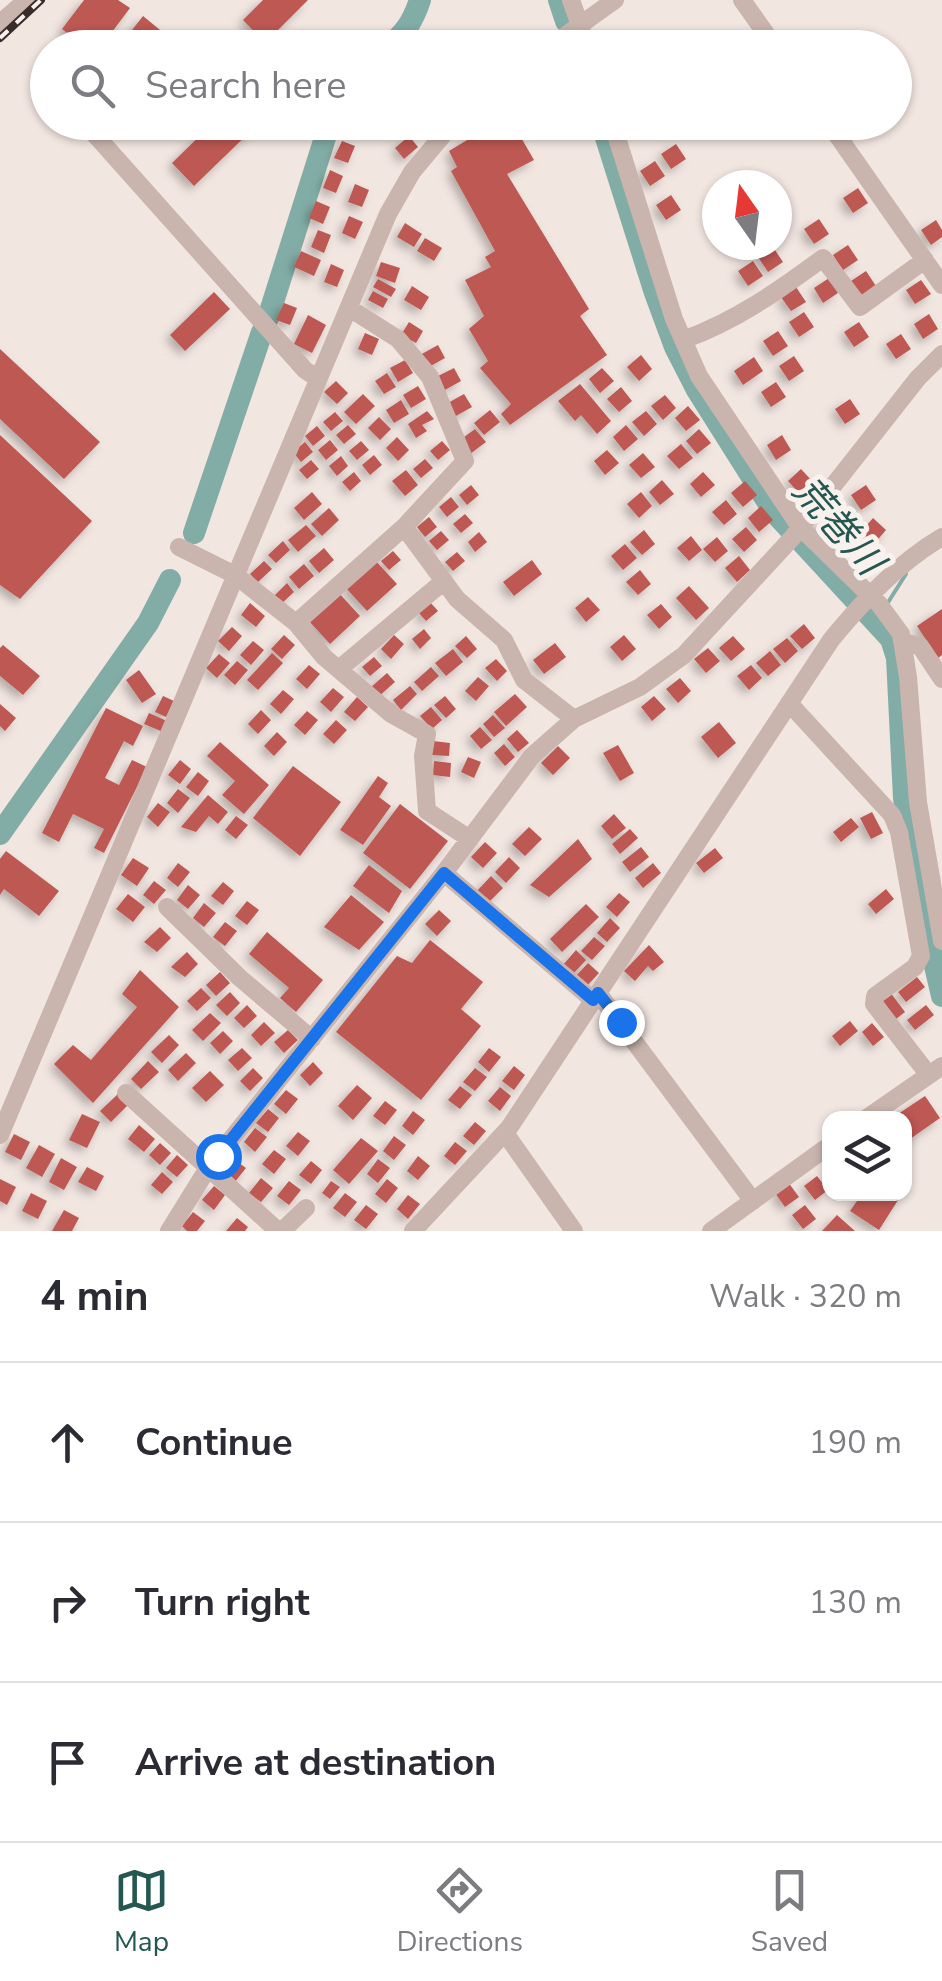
<!DOCTYPE html>
<meta charset="utf-8">
<style>
body{margin:0;font-family:"Nunito Sans","Noto Sans JP",sans-serif;background:#f2f2f3;color:#2b2b33}
.controls{position:absolute;right:30px;bottom:30px;display:grid;overflow:hidden;border-radius:20px;box-shadow:0 2px 8px #0004}
.controls button{width:90px;height:90px;display:grid;place-items:center;padding:0;border:0;border-bottom:2px solid #e1e1e2;background:#fff;color:#2b2b33;font:50px sans-serif}
.compass{position:absolute;left:702px;top:170px;width:90px;height:90px;border-radius:50%;background:#fff;box-shadow:0 2px 8px #0004;rotate:346deg}
.stop{position:absolute;width:30px;height:30px;margin:-22px;border:8px solid #1a73e8;border-radius:50%;background:#fff}
.stop.end{background:#1a73e8;border-color:#fff;box-shadow:0 2px 10px #0008}
.list{margin:0;padding:0;list-style:none}
h2{display:flex;justify-content:space-between;align-items:center;height:130px;margin:0;padding:0 40px;font-size:42px}
h2 small{font-size:32px;font-weight:400;color:#7c7c81}
.list li{display:grid;grid-template-columns:65px 1fr auto;gap:30px;align-items:center;box-sizing:border-box;height:160px;padding:0 40px;border-top:2px solid #e1e1e2}
.list b{display:block;font-size:38px;white-space:nowrap}
.list em{font-size:32px;font-style:normal;color:#7c7c81}
.icon{flex:none;width:55px;height:55px;fill:none;stroke:currentColor;stroke-width:2;stroke-linecap:round;stroke-linejoin:round}
.map{position:relative;flex:none;width:942px;height:1231px;overflow:hidden}
.search{position:absolute;background:#fff;box-shadow:0 2px 8px #0004;left:30px;right:30px;top:30px;height:110px;display:flex;align-items:center;gap:25px;box-sizing:border-box;padding:0 35px;border-radius:55px;color:#7c7c81;font-size:38px}
.sheet{height:610px;background:#fff}
nav{display:flex;justify-content:space-around;align-items:center;box-sizing:border-box;height:140px;border-top:2px solid #e1e1e2;background:#fff;font-size:28px;color:#7c7c81}
nav a{display:grid;justify-items:center;gap:5px}
nav .on{color:#235750}
.map>svg:first-child{display:block}
</style>
<div class="map">
<svg width="942" height="1231" viewBox="0 0 942 1231">
<defs>
<filter id="shadow"><feDropShadow dx="-4.5" dy="4.5" stdDeviation="5" flood-color="#0004"/></filter>
</defs>
<rect width="100%" height="100%" fill="#f2e6e1"/>
<g fill="none" stroke-linecap="round" stroke-linejoin="round">
<path stroke="#82ada6" stroke-width="4" d="M887,604L906,574"/>
<path stroke="#82ada6" stroke-width="22" d="M559,0L566,21
M576,45L577,48
M385,48C404,36 413,21 420,0
M601,122L655,293L675,347L697,390L774,512L891,639L897,658L904,798L916,885L942,996
M268,318L330,122
M194,533L262,332
M0,834L148,623L170,580"/>
</g>
<path fill="#bd5953" filter="url(#shadow)" d="M84,0H118L130,8L100,48H87L62,29Z
M263,0H308L265,43L243,20Z
M143,16L182,48H118Z
M214,122H252L256,126L194,186L172,163Z
M497,122H512L534,160L507,174L589,309L580,316L607,355L510,425L501,414L511,404L480,368L488,361L469,329L484,316L465,280L491,267L485,257L495,251L451,171L457,167L449,151Z
M409,136L418,147L404,159L395,148Z
M342,141L355,146L348,163L334,158Z
M676,144L686,159L671,169L661,154Z
M655,161L665,176L650,186L640,171Z
M330,170L343,176L336,193L323,188Z
M355,184L369,190L362,207L348,202Z
M858,188L868,203L853,213L843,198Z
M671,195L681,210L666,220L656,205Z
M316,201L330,207L323,224L309,218Z
M349,216L363,222L355,239L342,233Z
M819,219L829,234L814,244L804,229Z
M936,220L942,230V237L931,245L921,230Z
M405,223L422,234L414,247L397,237Z
M318,230L331,235L324,253L311,247Z
M425,238L442,248L434,261L417,251Z
M848,245L858,260L843,270L833,255Z
M773,247L783,262L768,272L758,257Z
M301,251L321,260L314,276L294,267Z
M753,261L763,276L748,286L738,271Z
M381,262L400,268L395,283L376,276Z
M331,264L344,270L337,287L324,282Z
M866,271L876,286L861,296L851,281Z
M829,278L838,293L823,303L814,288Z
M378,279L396,289L391,297L373,287Z
M921,280L931,294L915,304L906,290Z
M412,286L429,297L421,310L404,300Z
M796,287L806,302L791,311L781,297Z
M373,291L388,299L383,308L368,300Z
M214,292L230,309L185,351L170,335Z
M284,303L297,308L290,325L276,320Z
M804,312L814,327L799,337L789,322Z
M929,314L938,329L923,339L914,324Z
M308,315L326,325L312,353L294,344Z
M409,322L423,331L416,343L401,335Z
M859,322L869,337L854,347L844,332Z
M778,331L788,346L773,356L763,341Z
M365,333L379,339L372,355L358,349Z
M901,334L911,349L896,359L886,344Z
M438,345L445,358L427,368L420,355Z
M0,349L100,442L64,479L0,419Z
M641,355L652,369L639,381L627,367Z
M794,356L804,371L789,381L779,366Z
M754,357L763,371L743,385L734,371Z
M405,360L413,373L398,382L390,368Z
M454,368L461,381L443,391L436,377Z
M602,368L614,381L600,393L589,379Z
M387,373L396,387L384,394L375,381Z
M336,381L348,393L337,404L324,392Z
M776,382L786,397L771,407L761,392Z
M580,384L611,421L597,434L581,415L575,421L558,401Z
M418,386L426,399L411,408L403,395Z
M621,387L632,401L619,412L607,399Z
M363,394L375,406L356,424L344,412Z
M464,394L472,407L454,417L446,404Z
M665,395L676,408L663,420L651,406Z
M850,399L860,414L845,424L835,409Z
M401,400L409,414L394,423L386,410Z
M688,406L700,420L686,431L675,418Z
M490,410L500,422L484,435L474,423Z
M427,411L434,419L422,425L427,431L416,438L408,424Z
M646,411L657,424L644,436L632,422Z
M335,412L343,421L331,431L323,422Z
M379,417L391,429L380,440L368,428Z
M348,425L356,434L344,444L336,435Z
M626,425L638,439L624,451L613,437Z
M317,426L325,436L313,446L305,436Z
M475,429L486,442L470,454L460,440Z
M699,429L711,443L697,454L686,441Z
M0,435L92,521L20,599L0,585Z
M782,435L791,450L776,460L767,445Z
M397,437L409,450L398,461L386,448Z
M330,440L338,450L326,460L318,450Z
M361,441L369,450L357,460L349,451Z
M442,441L450,450L438,460L430,451Z
M305,442L313,452L301,462L293,452Z
M681,444L693,458L679,469L667,456Z
M607,450L619,463L605,475L594,461Z
M643,453L655,467L641,478L629,465Z
M374,455L382,465L370,475L362,465Z
M341,456L348,466L337,476L329,466Z
M425,459L433,468L421,478L413,469Z
M311,460L319,469L307,479L299,470Z
M801,469L813,482L800,494L788,481Z
M406,470L418,485L405,496L392,481Z
M354,472L361,481L350,491L342,482Z
M703,472L715,485L701,497L690,484Z
M662,480L674,494L660,505L649,492Z
M745,481L757,495L743,507L731,493Z
M471,485L479,495L467,505L459,495Z
M866,485L876,500L861,510L851,495Z
M312,492L322,504L304,520L294,508Z
M641,492L652,506L639,518L627,504Z
M451,497L459,507L447,517L439,507Z
M726,500L737,514L724,525L712,512Z
M761,506L773,520L759,532L748,518Z
M329,508L339,520L322,536L311,524Z
M827,513L841,525L829,538L816,527Z
M465,514L473,523L461,533L453,524Z
M429,517L437,527L425,537L417,527Z
M873,518L886,530L874,544L861,532Z
M306,525L316,536L298,552L288,540Z
M746,527L757,540L744,552L732,539Z
M644,530L655,544L642,555L630,542Z
M441,531L449,540L437,550L429,541Z
M479,532L487,542L475,552L468,542Z
M691,536L702,550L689,561L677,548Z
M717,537L728,551L715,562L703,549Z
M283,541L290,550L276,563L268,555Z
M625,544L637,558L623,570L611,556Z
M324,548L334,560L319,573L309,561Z
M393,551L401,560L389,570L381,561Z
M457,552L465,561L453,571L445,562Z
M739,556L750,570L737,582L725,568Z
M375,560L397,584L367,611L345,587Z
M532,560L542,574L514,596L503,582Z
M264,561L272,569L258,582L250,574Z
M304,564L314,576L299,589L289,577Z
M640,570L651,584L638,595L626,582Z
M287,583L294,592L280,605L273,597Z
M689,586L709,608L696,620L676,598Z
M338,592L360,616L330,644L308,620Z
M588,597L600,610L586,622L575,608Z
M430,602L438,611L426,621L418,612Z
M250,603L265,616L256,627L241,615Z
M661,604L672,617L659,629L647,615Z
M942,609V655L938,658L917,626Z
M804,624L815,638L802,649L790,636Z
M232,627L242,636L229,651L218,641Z
M424,629L431,638L420,649L412,639Z
M284,635L295,645L282,659L271,649Z
M394,635L404,644L391,659L381,649Z
M624,635L636,649L622,661L610,647Z
M466,636L477,649L467,658L455,646Z
M733,636L745,649L731,661L719,648Z
M787,638L798,651L785,663L773,649Z
M253,641L264,650L251,665L240,655Z
M555,643L566,657L544,674L533,660Z
M3,645L40,676L23,695L0,676V648Z
M708,648L720,661L706,673L694,659Z
M453,649L463,662L446,676L435,663Z
M770,651L781,665L768,676L756,663Z
M272,653L283,663L258,690L247,680Z
M219,654L230,663L217,678L206,668Z
M374,657L382,666L370,676L362,667Z
M496,659L507,671L497,681L485,668Z
M237,661L248,670L235,685L224,675Z
M309,665L320,674L307,689L296,679Z
M751,665L762,678L749,690L737,676Z
M431,667L439,676L422,691L414,682Z
M139,670L156,694L142,703L126,680Z
M387,673L395,682L378,697L370,688Z
M478,677L489,686L476,701L465,691Z
M680,678L691,691L678,703L666,689Z
M410,686L417,694L401,710L393,700Z
M333,688L344,697L331,712L320,702Z
M283,690L294,699L281,714L270,704Z
M515,694L527,707L506,726L494,712Z
M163,696L174,701L166,717L155,712Z
M445,696L456,709L446,718L434,705Z
M654,696L666,709L652,721L641,707Z
M357,697L368,707L355,721L344,712Z
M0,704L16,718L5,731L0,726Z
M431,707L442,720L432,729L420,716Z
M106,708L143,726L133,746L124,741L105,778L119,785L132,760L147,767L104,853L94,848L104,829L73,814L59,842L42,833Z
M261,710L271,720L258,734L248,724Z
M307,711L318,720L305,735L294,725Z
M149,713L167,721L163,732L144,724Z
M493,715L505,728L494,737L483,724Z
M336,720L347,730L334,744L323,734Z
M719,722L736,743L718,758L701,737Z
M480,727L492,740L481,749L470,736Z
M517,730L529,743L518,752L507,739Z
M277,732L287,742L274,756L264,746Z
M433,741L450,743L449,756L432,755Z
M220,742L269,785L244,814L222,795L235,781L207,756Z
M504,744L515,757L505,766L494,753Z
M618,745L634,773L620,781L603,753Z
M558,746L570,758L553,775L541,763Z
M468,757L481,762L474,778L461,772Z
M180,760L191,769L180,784L168,775Z
M434,761L451,763L450,777L433,775Z
M293,766L341,802L300,856L253,818Z
M198,772L209,781L198,796L186,787Z
M378,776L388,783L379,797L391,806L363,845L340,830Z
M178,789L190,798L178,813L167,803Z
M208,795L228,812L218,824L209,816L196,832L181,827Z
M158,803L170,812L158,827L147,817Z
M400,804L448,841L410,889L363,853Z
M872,812L883,833L871,839L860,818Z
M614,814L626,828L612,839L601,826Z
M236,816L248,825L236,839L225,830Z
M851,818L859,827L841,842L833,832Z
M529,827L542,839L525,856L512,844Z
M630,829L638,838L620,854L612,844Z
M578,839L592,859L549,897L530,885Z
M485,842L497,853L483,868L471,857Z
M641,847L649,857L630,872L622,862Z
M715,848L723,858L704,873L696,863Z
M6,851L59,891L39,916L4,889L0,895V859Z
M509,857L520,868L506,883L495,872Z
M133,858L149,868L137,886L121,875Z
M178,863L190,872L178,887L167,878Z
M653,863L661,873L643,888L635,878Z
M369,865L402,891L389,913L353,886Z
M491,876L503,888L489,902L477,891Z
M154,881L166,890L154,904L143,895Z
M223,882L234,891L223,905L211,896Z
M188,885L200,895L188,909L177,900Z
M886,889L894,899L876,914L868,904Z
M619,893L630,902L617,917L606,907Z
M128,894L145,907L133,922L116,909Z
M351,895L384,922L359,950L324,927Z
M247,901L259,910L247,925L235,916Z
M204,903L216,913L204,927L193,918Z
M586,904L599,917L562,952L550,939Z
M439,910L451,921L437,936L425,924Z
M610,918L620,928L607,942L597,933Z
M225,922L237,931L225,946L213,937Z
M160,927L171,938L157,952L144,942Z
M267,932L323,980L296,1012L280,998L289,988L249,954Z
M594,937L605,946L592,960L581,951Z
M430,940L483,982L461,1009L481,1026L421,1100L336,1032L397,956L412,963Z
M649,945L664,962L653,971L648,966L635,981L624,971Z
M576,950L586,960L573,974L563,965Z
M187,952L198,964L185,977L171,967Z
M588,963L599,973L586,987L575,977Z
M140,970L179,1007L93,1103L54,1064L73,1045L91,1060L137,1007L122,994Z
M220,972L230,983L216,996L206,985Z
M917,977L925,987L906,1002L898,992Z
M201,988L211,998L197,1011L187,1001Z
M230,992L240,1003L227,1016L216,1005Z
M890,992L905,1012L896,1019L881,998Z
M247,1005L257,1016L244,1028L234,1018Z
M926,1005L934,1015L915,1030L907,1020Z
M210,1013L221,1023L203,1041L192,1030Z
M850,1021L858,1031L840,1046L832,1036Z
M264,1022L275,1033L261,1046L251,1035Z
M872,1023L884,1037L873,1046L862,1032Z
M288,1030L298,1040L284,1053L274,1042Z
M223,1031L233,1041L220,1054L210,1043Z
M169,1035L179,1045L162,1063L151,1052Z
M242,1048L252,1058L238,1071L228,1060Z
M489,1048L501,1057L489,1072L478,1062Z
M186,1053L196,1063L178,1081L168,1070Z
M148,1061L159,1072L141,1089L131,1079Z
M313,1062L323,1073L310,1086L300,1075Z
M514,1066L525,1075L514,1090L502,1081Z
M253,1068L263,1078L250,1091L240,1081Z
M475,1068L487,1077L475,1091L463,1082Z
M210,1071L224,1085L206,1102L192,1088Z
M357,1085L372,1098L353,1120L338,1106Z
M460,1086L472,1095L460,1109L448,1100Z
M500,1087L511,1096L500,1111L488,1101Z
M286,1090L298,1099L286,1114L274,1104Z
M118,1094L129,1104L111,1122L100,1111Z
M925,1096L940,1118L910,1139L904,1131V1118H892Z
M385,1101L397,1110L385,1125L373,1116Z
M268,1109L279,1118L268,1132L256,1123Z
M413,1111L425,1120L413,1135L402,1126Z
M82,1114L100,1122L87,1148L69,1140Z
M475,1122L486,1131L474,1145L463,1136Z
M139,1125L155,1139L144,1152L128,1139Z
M255,1128L267,1137L255,1152L244,1142Z
M298,1132L310,1141L298,1156L286,1146Z
M14,1134L30,1142L21,1160L5,1152Z
M394,1136L406,1145L394,1160L383,1151Z
M361,1138L378,1151L349,1184L333,1170Z
M455,1142L467,1151L455,1165L444,1156Z
M160,1143L171,1153L160,1165L149,1155Z
M39,1145L55,1154L42,1177L26,1168Z
M274,1150L286,1159L274,1174L262,1164Z
M177,1155L188,1165L177,1177L166,1168Z
M418,1156L430,1166L418,1180L407,1171Z
M61,1158L77,1167L64,1190L49,1182Z
M378,1159L390,1168L378,1183L367,1174Z
M235,1160L246,1168L234,1183L223,1174Z
M311,1161L322,1170L311,1184L299,1175Z
M87,1167L104,1176L96,1191L78,1182Z
M162,1172L173,1182L162,1194L151,1185Z
M817,1176L828,1190L815,1200L804,1186Z
M261,1178L273,1188L261,1202L249,1193Z
M0,1179L16,1187L7,1205L0,1201Z
M387,1179L398,1188L386,1203L375,1194Z
M289,1181L301,1190L289,1205L277,1196Z
M331,1181L340,1187L330,1199L322,1193Z
M788,1182L799,1197L785,1207L775,1193Z
M214,1186L225,1195L214,1210L202,1200Z
M31,1193L47,1201L38,1219L22,1211Z
M345,1193L357,1202L345,1217L333,1208Z
M862,1194H895L900,1197L879,1230L850,1211Z
M408,1195L420,1204L408,1219L397,1209Z
M366,1205L378,1214L366,1229L354,1220Z
M805,1205L816,1219L803,1229L792,1215Z
M64,1210L79,1218L72,1231H52Z
M193,1212L205,1221L197,1231H187L182,1226Z
M837,1215L855,1231H822Z
M237,1218L248,1227L245,1231H226Z"/>
<g fill="none" stroke-linecap="round" stroke-linejoin="round">
<path stroke="#c9b5ad" stroke-width="18" d="M571,0L588,48
M742,0L776,48
M0,23L27,0
M548,48L615,0
M612,122L674,319L699,376L800,527L879,604L901,634L908,677L918,802L942,941
M828,122L942,285
M90,129L305,370L317,378
M349,308L398,339L430,377L465,461L404,527L457,599L504,640L524,680L574,719
M683,340C736,321 778,291 823,258L860,307L925,260
M179,547L235,575L296,623L324,657L391,714L427,734L423,756L427,811L470,839
M296,623L404,527
M903,642L920,646L942,679
M339,669L444,581
M789,703L892,815L899,832L921,956L915,967L875,996L874,1004L928,1074
M444,873L593,1000
M167,907L240,978L312,1039
M598,993L753,1201
M126,1093L278,1231
M867,1118L942,1066
M505,1133L574,1231
M0,1135L388,214L412,172L454,122
M169,1231L208,1168L444,873L532,756L574,719L640,687L684,655L792,538L918,378L942,354
M282,1231L306,1208
M413,1231L509,1128L831,640C864,600 898,563 942,537
M711,1231L830,1145"/>
<defs>
<path id="rail" d="M0,38L41,0"/>
</defs>
<use href="#rail" stroke="#382d2b" stroke-width="8"/>
<use href="#rail" stroke="#f9f1ed" stroke-width="4" stroke-dasharray="11" stroke-linecap="butt"/>
</g>
<g fill="none" stroke-linecap="round" stroke-linejoin="round">
<path stroke="#1a73e8" stroke-width="12" d="M218,1156L444,873L593,1000L598,993L621,1022"/>
</g>
<g text-anchor="middle" dominant-baseline="central" stroke-width="10" stroke-linejoin="round" paint-order="stroke">
<g font-size="38" font-style="italic" fill="#235750" stroke="#f9f1ed">
<text transform="translate(838 526) rotate(49)">荒巻川</text>
</g>
</g>
</svg>
<div class="controls">
<button><svg class="icon" aria-label="layers" viewBox="0 0 24 24"><path d="M12 4l9 5-9 5-9-5zM3 14l9 5 9-5"/></svg></button>
</div>
<svg class="compass" viewBox="-18 -18 36 36"><path d="M0-13l5 13h-10z" fill="#e53935"/><path d="M0 13l5-13h-10z" fill="#7c7c81"/></svg>
<div class="stop" style="left:218px;top:1156px"></div>
<div class="stop end" style="left:621px;top:1022px"></div>
<div class="search"><svg class="icon" aria-label="search" viewBox="0 0 24 24"><circle cx="10" cy="10" r="6"/><path d="M15 15l6 6"/></svg>Search here</div>
</div>
<section class="sheet">
<h2>4 min<small>Walk · 320 m</small></h2>
<ul class="list">
<li><svg class="icon" aria-label="ahead" viewBox="0 0 24 24"><path d="M12 20V5M6 11l6-6 6 6"/></svg><div><b>Continue</b></div><em>190 m</em></li>
<li><svg class="icon" aria-label="right" viewBox="0 0 24 24"><path d="M7 20v-9h11M14 6l5 5-5 5"/></svg><div><b>Turn right</b></div><em>130 m</em></li>
<li><svg class="icon" aria-label="arrive" viewBox="0 0 24 24"><path d="M6 21V4h12l-3 4 3 4H6"/></svg><div><b>Arrive at destination</b></div></li>
</ul>
</section>
<nav>
<a class="on"><svg class="icon" aria-label="map" viewBox="0 0 24 24"><path d="M3 6l6-2 6 2 6-2v14l-6 2-6-2-6 2zM9 4v14M15 6v14"/></svg>Map</a>
<a><svg class="icon" aria-label="directions" viewBox="0 0 24 24"><path d="M12 3l9 9-9 9-9-9zM9 14v-3h6M13 9l2 2-2 2"/></svg>Directions</a>
<a><svg class="icon" aria-label="saved" viewBox="0 0 24 24"><path d="M7 4h10v16l-5-4-5 4z"/></svg>Saved</a>
</nav>
